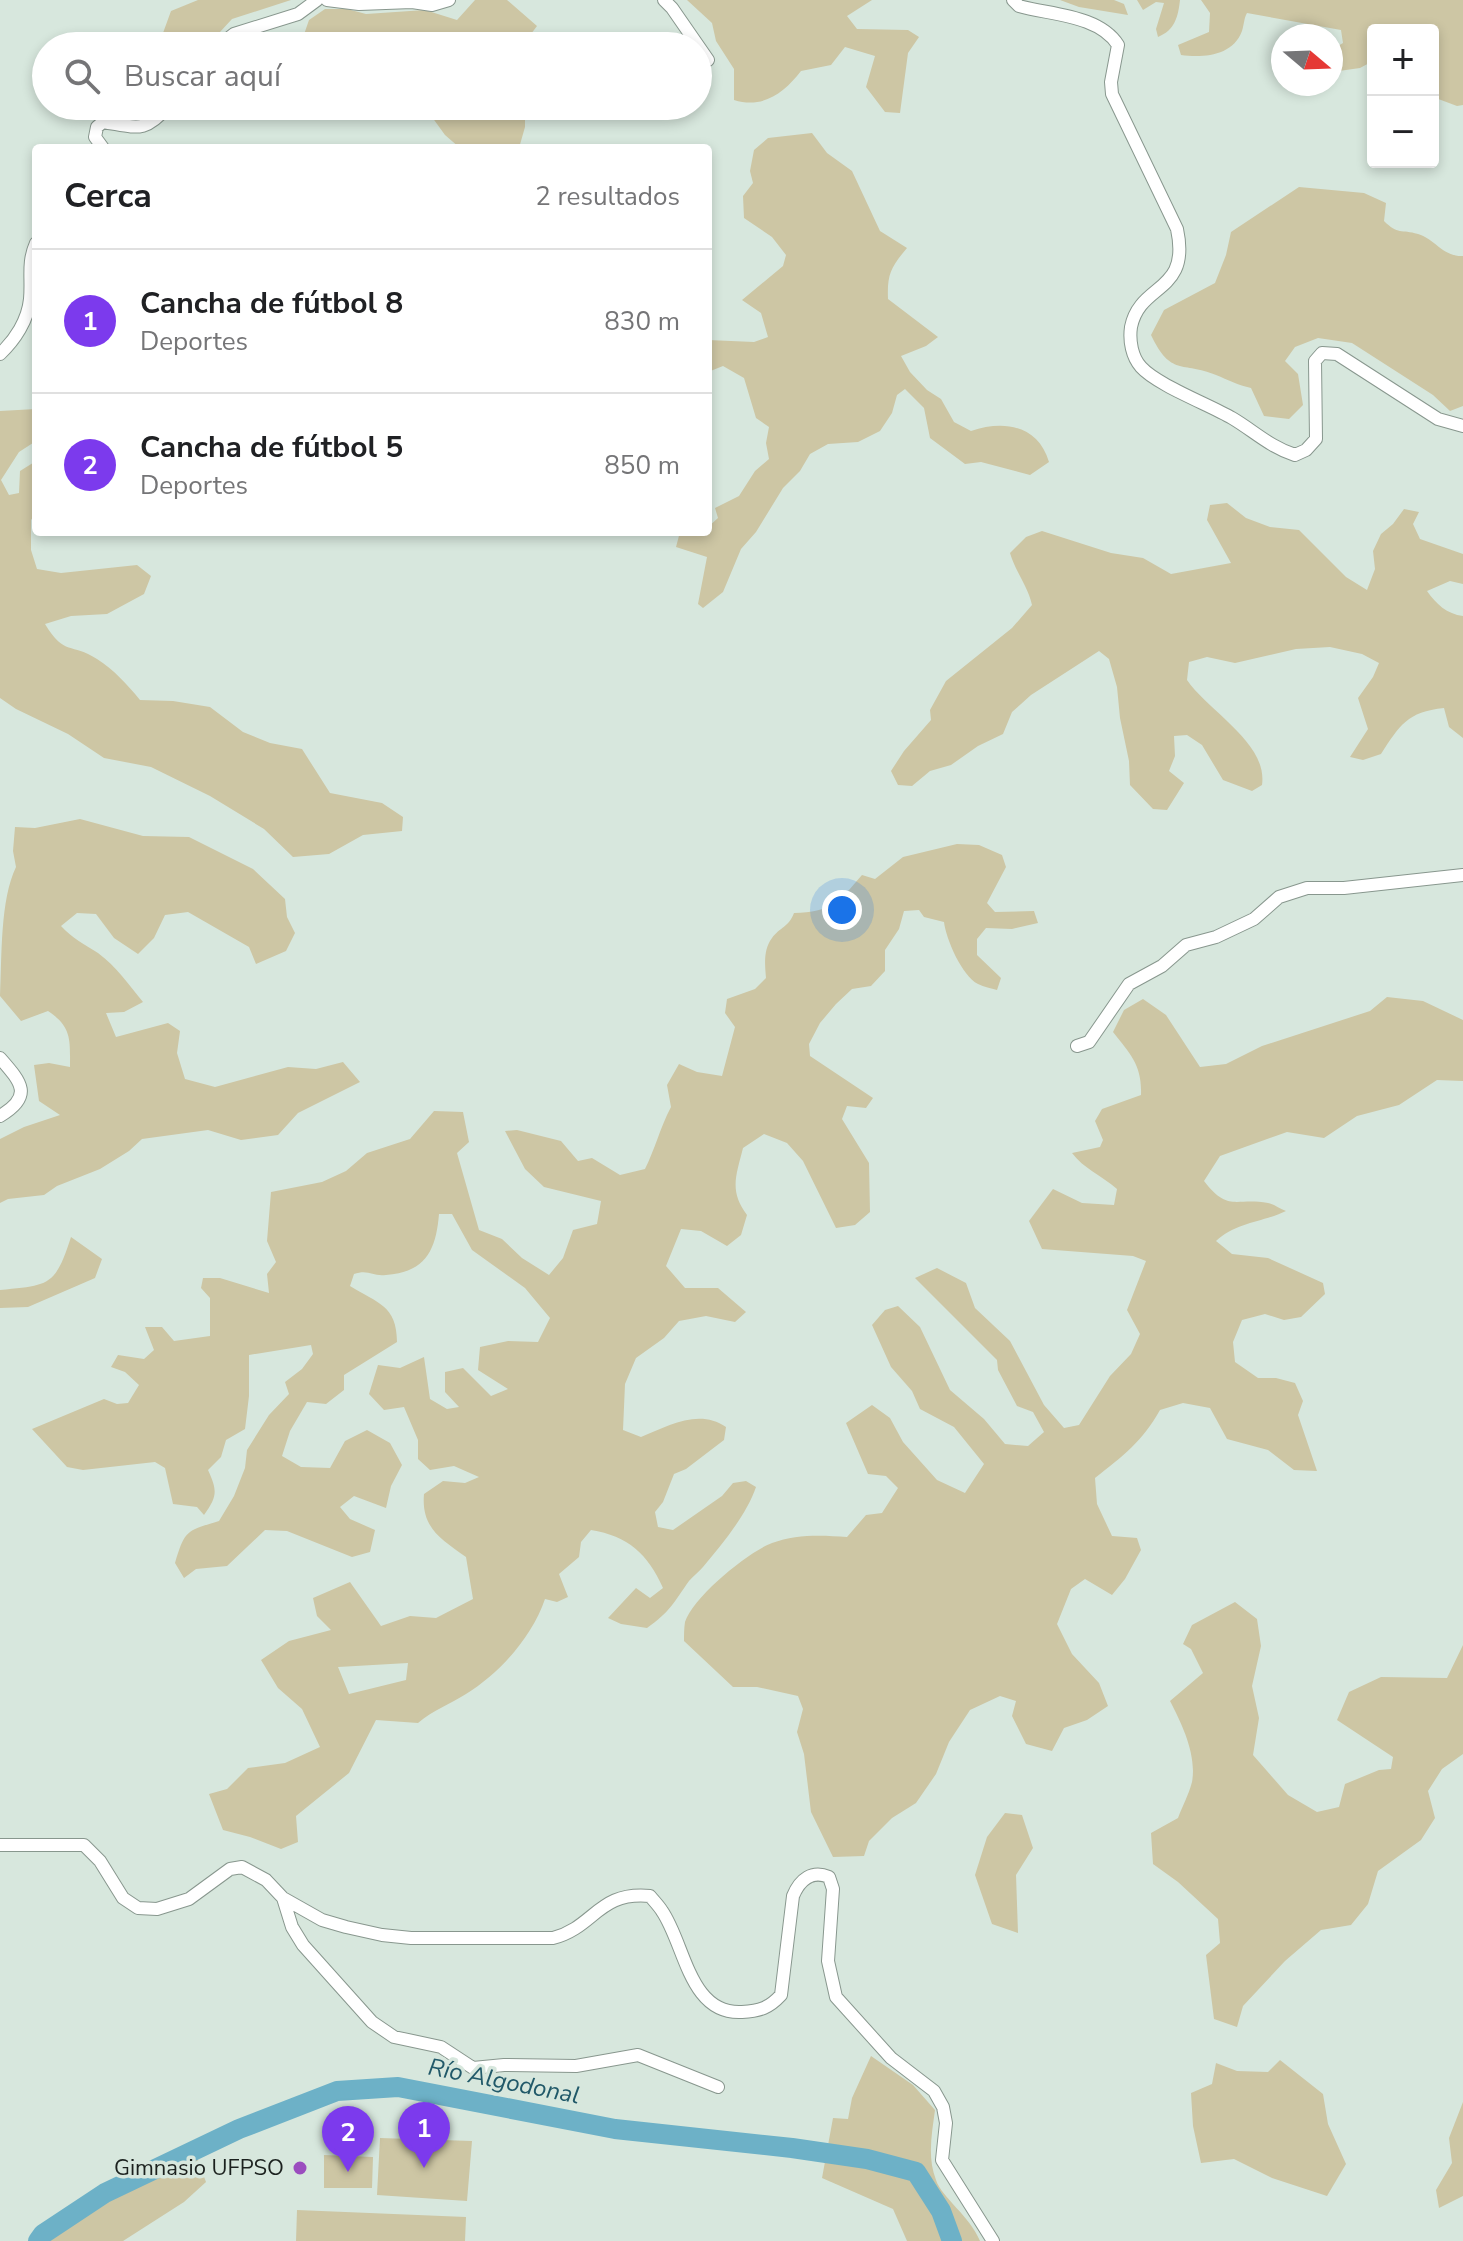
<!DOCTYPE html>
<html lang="es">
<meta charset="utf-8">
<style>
body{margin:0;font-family:"Nunito Sans",sans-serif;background:#f2f2f2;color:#202124}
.controls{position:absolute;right:24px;top:24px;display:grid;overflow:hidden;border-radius:8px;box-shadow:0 4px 12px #0003}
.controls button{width:72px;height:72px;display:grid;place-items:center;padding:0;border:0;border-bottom:2px solid #e0e0e0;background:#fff;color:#202124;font:40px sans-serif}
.compass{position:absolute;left:1271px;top:24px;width:72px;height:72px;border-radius:50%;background:#fff;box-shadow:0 4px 12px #0003;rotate:109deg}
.you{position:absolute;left:842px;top:910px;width:28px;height:28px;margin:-20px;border:6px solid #fff;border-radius:50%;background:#1a73e8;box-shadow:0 0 0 12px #1a73e833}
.badge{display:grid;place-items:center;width:52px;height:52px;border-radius:50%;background:#7c3aed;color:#fff;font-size:26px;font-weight:700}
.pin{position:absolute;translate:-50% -66px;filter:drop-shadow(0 2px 4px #0008)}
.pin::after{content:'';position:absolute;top:42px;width:28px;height:24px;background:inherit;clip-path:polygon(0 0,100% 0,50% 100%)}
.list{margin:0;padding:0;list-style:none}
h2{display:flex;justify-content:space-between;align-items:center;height:104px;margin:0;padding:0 32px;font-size:34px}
h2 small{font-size:26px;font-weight:400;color:#757577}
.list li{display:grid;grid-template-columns:52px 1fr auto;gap:24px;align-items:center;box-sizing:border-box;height:144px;padding:0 32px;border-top:2px solid #e0e0e0}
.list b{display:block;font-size:30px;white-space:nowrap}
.list p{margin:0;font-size:26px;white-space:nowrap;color:#757577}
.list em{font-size:26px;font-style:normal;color:#757577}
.icon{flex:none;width:44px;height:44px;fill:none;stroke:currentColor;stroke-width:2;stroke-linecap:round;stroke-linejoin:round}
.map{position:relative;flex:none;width:1463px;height:2241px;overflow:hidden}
.search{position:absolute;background:#fff;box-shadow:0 4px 12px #0003;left:32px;top:32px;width:680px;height:88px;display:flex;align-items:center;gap:20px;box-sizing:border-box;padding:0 28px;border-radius:44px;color:#757577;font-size:30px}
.panel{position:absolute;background:#fff;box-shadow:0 4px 12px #0003;left:32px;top:144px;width:680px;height:392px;border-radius:8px}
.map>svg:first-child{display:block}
</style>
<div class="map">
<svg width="1463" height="2241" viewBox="0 0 1463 2241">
<rect width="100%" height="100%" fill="#d7e7dd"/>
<path fill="#cdc6a4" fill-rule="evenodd" d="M198,0H291L232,19L220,32L221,46H164L163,33L171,11Z
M475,0H507L537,26L522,46H300L309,20L325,9H347L366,14L425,10L457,20Z
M687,0H872L847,16L857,29L908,30L919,37L908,53L900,113L885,112L866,87L875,56L845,47L831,65L801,71C784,93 763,109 734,100V69L716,41L712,23Z
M1060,0H1114L1124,4L1128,15L1079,7Z
M1137,0H1180C1178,17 1175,30 1158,37L1156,29L1164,3L1156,2L1143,10Z
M1201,0H1463V105L1457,106L1433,97V30H1373V61L1360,68L1332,72L1331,50L1343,43L1341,30L1247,13C1244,18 1244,25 1242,31C1233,56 1203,58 1181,55L1178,45L1209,32L1210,13Z
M424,106H508L525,113V127L519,148H460L445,135Z
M812,133L827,153L852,171L880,231L907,248C891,267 887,274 888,299L938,337L926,346L901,356L910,372L927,390L941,399L954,422L971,431C1004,420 1038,425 1049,462L1030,475L981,462L965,464L930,438L924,408L905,389L897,395L892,413L880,431L858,442L828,444L810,454L800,471L783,488L756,532L741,549L723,592L703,608L698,604L707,557L676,547L680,532L699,535L708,532V527L718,518L715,508L739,496L755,471L769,459L766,443L769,427L756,418L744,378L723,366L708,372V340L754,342L768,337L761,313L742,300L783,266L786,255L772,237L744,218L743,196L753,183L750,171L754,150L768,138Z
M1299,187L1364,193L1386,203L1384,221C1398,235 1401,229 1418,234C1435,239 1443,257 1463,256V406L1450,411L1433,395L1352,343L1318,338L1295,347L1285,361L1298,374L1303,405L1289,419L1264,416L1251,388C1238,385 1228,380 1216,375C1182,361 1171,377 1151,335L1164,310L1215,283L1226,255L1231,232Z
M36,409V441L19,452L1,480L9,495L19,493L20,471L36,461V513L31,520V550L37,569L61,573L137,565L151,576L144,594L107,614L71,616L45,624C65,657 71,642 97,659C114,670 127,684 140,700L173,701L210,707L243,732L270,743L302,749L330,793L382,803L403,817L402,831L363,835L329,854L293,857L264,829L210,796L151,767L104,758L68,734L16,709L0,698V411Z
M1227,503L1246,518L1270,527L1299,530L1346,577L1367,590L1375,569L1373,551L1381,534L1393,524L1404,509L1419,512L1413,524L1420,539L1463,554V584L1450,581L1427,591C1436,604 1447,614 1463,616V738L1449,727L1444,708C1407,712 1400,725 1381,754L1363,760L1350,757L1368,729L1358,698L1373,677L1379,663L1362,654L1330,647L1296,649L1235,663L1207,657L1189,662L1187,680C1209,712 1268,743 1262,785L1252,791L1223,780L1202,745L1187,735L1174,736L1175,756L1169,771L1184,783L1167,810L1153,809L1130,785L1129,761L1120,718L1117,687L1109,659L1099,651L1031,695L1012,712L1003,734L978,746L951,765L930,771L912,786L898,785L891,771L904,751L931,720L930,710L946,681L1012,628L1032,605C1028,586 1016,573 1010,553L1026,537L1042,531L1111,553L1143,558L1171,574L1231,563L1207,520L1210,505Z
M80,819L143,836L189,837L253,869L285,899L287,917L295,933L286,951L256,964L249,947L188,912L165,915L154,938L138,954L114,938L96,914L77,913L61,926C72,938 84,944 98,953C116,966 129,985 143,1002L124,1012L106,1013L116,1037L168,1023L180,1031L177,1053L185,1079L215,1087L288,1067L316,1069L343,1062L360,1082L298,1113L278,1135L241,1140L208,1130L142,1139L129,1151L100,1169L57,1186L44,1195L8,1199L0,1203V1139L24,1127L60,1115L39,1101L34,1065L49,1063L70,1067C70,1040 72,1027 48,1011L21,1021L0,996C2,956 0,900 16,867L13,851L15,827L35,828Z
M957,844L979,845L1002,855L1006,867L987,903L995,912L1034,911L1038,923L1012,929L986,928L977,939V955L1001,978L997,990C991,988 984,987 978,984C962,976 946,939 944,922L924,917L919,910L904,911L899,929L885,950V971L871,986L852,989L836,1004L820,1023L809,1044L810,1056L873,1098L866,1108L847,1106L842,1119L869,1163L870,1212L855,1225L836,1228L803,1161L787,1143L764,1134L743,1148C736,1176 729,1191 747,1215L741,1235L727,1246L701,1231L681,1229L666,1266L685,1288H718L746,1312L735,1322L706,1316L679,1321L664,1338L636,1358L625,1384L623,1430L641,1437C668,1426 699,1408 726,1427L724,1440L686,1469L674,1474L663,1502L655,1512L658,1527L673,1530L722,1496L733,1483L746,1481L756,1487C746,1516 722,1544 703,1567C699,1572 693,1576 689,1581C674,1602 670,1612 647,1628L621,1624L608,1618L636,1588L650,1598L663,1588C648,1554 628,1536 591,1530L581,1542L579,1557L559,1574L568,1597L557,1602L545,1599C532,1637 500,1673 466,1694C449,1705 433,1710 418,1723L376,1720L349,1773L296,1816L298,1842L281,1849L250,1837L223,1830L209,1794L227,1789L248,1768L285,1763L320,1747L302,1709L278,1688L261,1660L289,1641L331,1630L317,1616L313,1598L350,1582L381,1626L410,1616L436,1618L473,1599L466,1557C441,1539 421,1528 424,1494L443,1481L465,1483L479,1477L454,1466L430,1470L418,1459V1440L404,1407L384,1410L369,1394L378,1365L400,1368L424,1357L430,1399L447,1409L459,1407L445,1392V1372L463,1368L491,1396L508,1389L478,1370L480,1347L508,1341L538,1342L550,1318L525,1288L472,1250L452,1214H439C436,1250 426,1272 386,1275C373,1277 369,1269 354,1274L350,1286C377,1303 397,1305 397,1342L344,1375V1390L326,1404L307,1402L290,1431L282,1456L301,1467L330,1468L345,1441L367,1430L390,1443L402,1465L391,1486L386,1508L354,1496L340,1507L350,1519L375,1530L370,1552L352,1557L287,1531L265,1530L227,1566L196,1569L184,1578L175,1563C185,1530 186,1531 219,1521L234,1496L245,1468L247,1450L269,1415L289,1394L285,1382L302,1369L313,1354L311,1345L249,1355V1396L245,1429L226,1440L221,1457L208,1470C217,1490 218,1496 204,1515L197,1507L173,1504L165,1468L155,1462L83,1470L67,1467L32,1429L104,1399L117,1404L128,1403L139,1385L125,1372L111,1367L118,1355L144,1359L154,1350L145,1327H162L174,1341L210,1336V1298L201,1288L203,1278H220L269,1293L267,1274L276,1262L267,1241L271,1192L322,1182L346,1171L367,1153L410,1139L434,1111L463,1112L469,1142L457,1153L479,1230L502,1239L522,1258L549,1275L563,1258L573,1230L597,1224L601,1201L544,1187L525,1169L505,1131L517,1130L561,1141L578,1161L592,1158L620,1175L645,1169C655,1149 660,1128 671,1107L667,1085L679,1064L697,1072L722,1076L735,1027L725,1013L727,999L755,989L766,978C765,965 763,950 772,938C780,927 788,928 794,913C831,912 839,902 862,875L875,879L903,857ZM408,1663L406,1680L349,1694L338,1667Z
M1387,997L1423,1001L1463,1020V1081L1437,1080L1399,1105L1357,1116L1324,1138L1287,1132L1220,1156L1204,1181C1229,1213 1235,1197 1268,1203C1274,1204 1280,1209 1286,1211C1261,1223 1237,1222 1216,1241L1232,1254L1268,1258L1323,1283L1325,1294L1301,1317L1284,1320L1265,1314L1242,1320L1233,1342L1235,1362L1258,1378H1276L1295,1383L1303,1401L1298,1415L1317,1471L1294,1470L1268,1450L1227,1439L1210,1408L1183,1403L1160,1410C1142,1442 1123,1456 1095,1478L1097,1504L1112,1536L1137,1538L1141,1550L1125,1579L1112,1595L1085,1579L1071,1589L1057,1624L1072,1654L1099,1683L1108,1706L1087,1720L1064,1728L1052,1751L1026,1744L1012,1716L1016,1701L1000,1696L970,1710L949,1742L936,1774L916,1803L892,1818L869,1841L864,1856L833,1857L811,1812L804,1754L797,1732L803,1709L798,1696L757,1687H733L684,1641C684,1635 684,1628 685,1622C693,1597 748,1552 772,1543C796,1534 822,1535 847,1537L866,1515L882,1513L898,1488L886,1476L868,1474L846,1423L872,1405L890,1418L903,1442L937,1480L965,1493L984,1464L954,1427L920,1409L912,1391L891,1367L872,1325L885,1310L898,1306L920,1327L950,1390L984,1419L1005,1444L1028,1446L1044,1432L1033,1412L1017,1406L998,1370L997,1360L915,1278L937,1268L966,1283L975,1308L1010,1341L1044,1405L1064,1428L1079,1425L1110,1376L1131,1354L1140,1334L1127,1310L1146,1261L1133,1256L1042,1249L1029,1221L1053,1189L1082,1203L1114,1205L1117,1189C1102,1176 1083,1168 1072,1153L1100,1147L1103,1140L1095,1121L1102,1109L1141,1095C1142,1065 1131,1055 1113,1032L1124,1010L1143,999L1166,1015L1200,1067L1226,1064L1262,1046L1370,1011Z
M71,1237L102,1259L95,1278L28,1307L0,1308V1290C49,1285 55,1287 71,1237Z
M1235,1602L1257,1619L1261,1646L1252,1686L1259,1718L1253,1755L1288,1795L1317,1812L1339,1807L1345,1784L1379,1770L1391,1769L1393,1757L1337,1720L1349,1692L1381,1677L1447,1678L1463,1645V1754L1442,1769L1428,1791L1435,1818L1421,1840L1378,1871L1368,1904L1351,1925L1321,1930L1285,1961L1243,2006L1237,2027L1214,2019L1206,1955L1220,1943L1218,1919L1178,1882L1153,1864L1151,1833L1178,1818C1182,1807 1189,1794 1192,1782C1197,1755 1182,1724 1170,1701L1203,1673L1191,1649L1183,1644L1192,1625Z
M1005,1813L1022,1815L1033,1848L1016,1875L1018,1933L992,1924L975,1875L987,1837Z
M871,2056L913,2085L935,2110C932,2133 927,2157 936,2180C942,2198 970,2216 980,2241H907L893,2209L822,2178L833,2118L848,2119L852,2098Z
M1280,2060L1323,2094L1328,2124L1346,2164L1327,2196L1272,2178L1234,2159L1201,2163L1193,2126L1191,2093L1212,2084L1216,2063L1237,2071L1268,2072Z
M1463,2102V2196L1439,2208L1436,2190L1452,2163L1449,2138Z
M380,2138L472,2141L467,2201L377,2195Z
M195,2152L206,2182L184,2202L123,2241H40L44,2235L107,2194Z
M324,2155L373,2157L372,2188H324Z
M297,2210L466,2217L465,2241H296Z"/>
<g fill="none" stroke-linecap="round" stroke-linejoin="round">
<path stroke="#6db1c7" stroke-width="20" d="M38,2241L43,2234L105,2193L239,2129L337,2091L398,2087L615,2129L792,2148L867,2159L916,2172L941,2211L952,2241"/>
<defs>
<path id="minor" d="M327,0L359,4L412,2L432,5L449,0
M664,0L672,8L708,60
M1013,0L1019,6C1051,15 1099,15 1118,45L1111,82L1112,94L1177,229C1191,294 1140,282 1131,327C1129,341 1132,357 1141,367C1157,385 1210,405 1232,418C1254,431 1270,447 1295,455L1306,450L1316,439L1315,361L1322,353L1337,354L1438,419L1463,426
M225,46V41L234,34L298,14L317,0
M103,148L95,137L97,127L103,122C136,127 145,134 168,106
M0,354C15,340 28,320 30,299C32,278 27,263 36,243
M1077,1046L1089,1042L1129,984L1162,966L1186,945L1216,937L1254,919L1279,897L1307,888H1344L1463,875
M0,1058C21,1082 34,1096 0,1116
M0,1845H84L100,1861L123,1898L138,1908L157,1909L189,1899L230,1869L242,1867L266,1880L283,1898L322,1920L346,1927L382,1935L411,1938H553C595,1927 598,1891 650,1896C654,1901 659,1906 662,1911C685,1944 689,2015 742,2012C760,2011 769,2008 781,1995L793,1896C800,1879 812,1870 829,1877L833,1889L828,1961L836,1997L891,2058L934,2091L943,2107L946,2123L942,2160L993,2241
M283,1898L292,1927L303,1945L372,2022L394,2037L441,2047L473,2068L504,2065L576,2066L638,2055L718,2087"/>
</defs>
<use href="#minor" stroke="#88978e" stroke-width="14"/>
<use href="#minor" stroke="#fff" stroke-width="12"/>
</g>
<circle fill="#9b4dbf" stroke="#d7e7dd" stroke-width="3" cx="300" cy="2168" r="8"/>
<g text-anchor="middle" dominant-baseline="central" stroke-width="7" stroke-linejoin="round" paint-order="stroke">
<g font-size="22" fill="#1b211e" stroke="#d7e7dd" text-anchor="end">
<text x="284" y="2168">Gimnasio UFPSO</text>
</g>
<g font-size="24" font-style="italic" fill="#215969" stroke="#d7e7dd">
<text transform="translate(504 2081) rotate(11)">Río Algodonal</text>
</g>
</g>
</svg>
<div class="controls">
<button>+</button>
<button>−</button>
</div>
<svg class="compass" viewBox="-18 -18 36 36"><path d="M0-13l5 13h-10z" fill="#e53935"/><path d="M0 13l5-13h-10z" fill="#757577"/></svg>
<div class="you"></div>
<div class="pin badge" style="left:424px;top:2168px">1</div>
<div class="pin badge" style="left:348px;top:2172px">2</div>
<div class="search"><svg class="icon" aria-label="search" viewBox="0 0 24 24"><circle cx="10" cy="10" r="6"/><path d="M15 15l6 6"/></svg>Buscar aquí</div>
<section class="panel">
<h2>Cerca<small>2 resultados</small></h2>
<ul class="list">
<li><span class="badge">1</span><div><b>Cancha de fútbol 8</b><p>Deportes</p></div><em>830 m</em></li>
<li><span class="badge">2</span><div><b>Cancha de fútbol 5</b><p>Deportes</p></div><em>850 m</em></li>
</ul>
</section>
</div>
